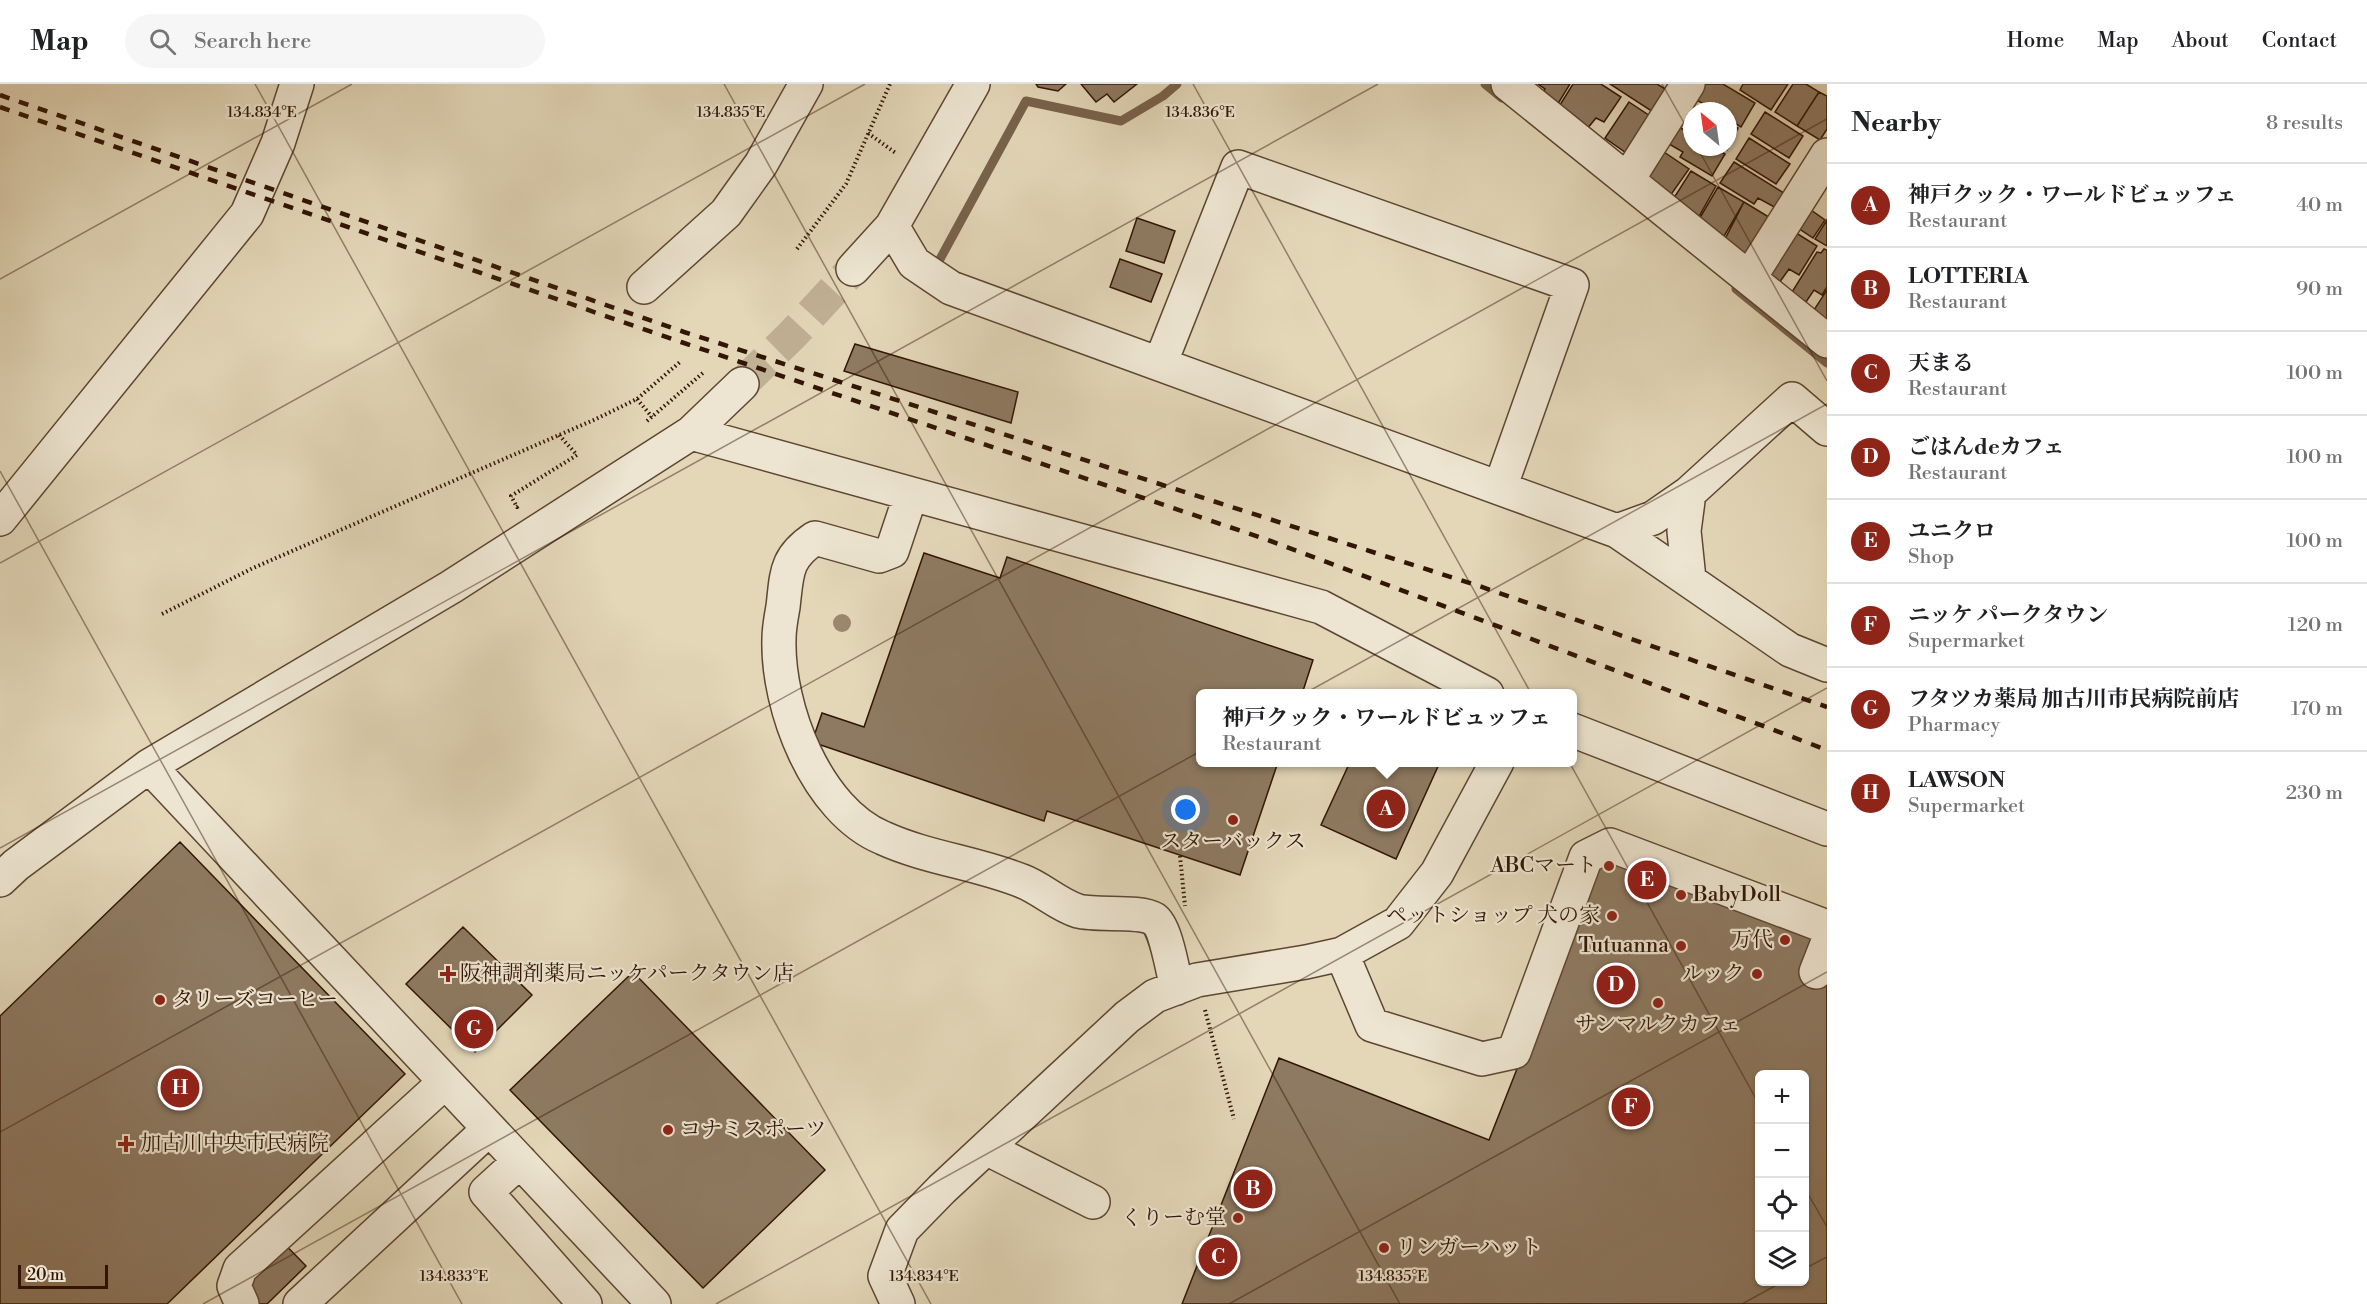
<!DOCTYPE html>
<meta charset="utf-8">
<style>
body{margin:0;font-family:"Libre Bodoni","Noto Serif JP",serif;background:#f6f6f6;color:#202124}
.controls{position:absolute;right:18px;bottom:18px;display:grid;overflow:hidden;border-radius:9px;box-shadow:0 2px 4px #0004}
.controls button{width:54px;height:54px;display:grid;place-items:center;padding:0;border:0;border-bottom:2px solid #e0e0e0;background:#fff;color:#202124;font:30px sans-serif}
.compass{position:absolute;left:1683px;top:18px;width:54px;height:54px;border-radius:50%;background:#fff;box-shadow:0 2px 4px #0004;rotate:331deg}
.scale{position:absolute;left:18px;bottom:15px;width:90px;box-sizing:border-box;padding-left:6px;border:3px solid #321505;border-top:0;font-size:16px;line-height:21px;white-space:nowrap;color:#321505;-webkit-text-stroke:4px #ede5d1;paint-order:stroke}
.you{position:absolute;left:1186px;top:726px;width:21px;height:21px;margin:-15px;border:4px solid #fff;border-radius:50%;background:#1a73e8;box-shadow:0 0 0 9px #1a73e833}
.badge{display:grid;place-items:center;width:39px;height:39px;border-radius:50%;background:#8f2418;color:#fff;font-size:20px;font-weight:700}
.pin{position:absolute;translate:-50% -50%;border:3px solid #fff;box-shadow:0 2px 6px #0006}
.popup{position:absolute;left:1196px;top:605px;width:381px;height:78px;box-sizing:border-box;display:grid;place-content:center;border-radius:9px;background:#fff;filter:drop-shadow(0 2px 4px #0005);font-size:20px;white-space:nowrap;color:#757577}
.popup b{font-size:22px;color:#202124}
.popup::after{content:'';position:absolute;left:50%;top:100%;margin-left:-12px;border:12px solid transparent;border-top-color:#fff}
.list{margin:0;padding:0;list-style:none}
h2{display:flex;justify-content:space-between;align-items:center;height:78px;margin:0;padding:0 24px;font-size:26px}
h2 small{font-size:20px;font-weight:400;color:#757577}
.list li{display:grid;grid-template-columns:39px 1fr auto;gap:18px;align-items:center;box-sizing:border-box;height:84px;padding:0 24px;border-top:2px solid #e0e0e0}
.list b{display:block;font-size:22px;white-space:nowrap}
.list p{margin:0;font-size:20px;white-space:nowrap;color:#757577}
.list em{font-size:20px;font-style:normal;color:#757577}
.icon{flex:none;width:33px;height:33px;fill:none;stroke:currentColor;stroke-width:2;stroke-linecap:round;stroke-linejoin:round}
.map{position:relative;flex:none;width:1827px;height:1220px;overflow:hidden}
header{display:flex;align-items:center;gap:36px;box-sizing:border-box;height:84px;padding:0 30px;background:#fff;border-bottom:2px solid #e0e0e0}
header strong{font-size:28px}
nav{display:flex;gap:33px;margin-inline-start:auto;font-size:21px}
.search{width:420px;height:54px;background:#f6f6f6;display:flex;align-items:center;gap:15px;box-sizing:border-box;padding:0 21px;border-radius:33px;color:#757577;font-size:22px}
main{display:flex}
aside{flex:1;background:#fff}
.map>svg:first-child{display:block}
</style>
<header>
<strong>Map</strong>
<div class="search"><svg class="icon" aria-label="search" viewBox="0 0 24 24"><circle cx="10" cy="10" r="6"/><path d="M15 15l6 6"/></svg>Search here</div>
<nav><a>Home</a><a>Map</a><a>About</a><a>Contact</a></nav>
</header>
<main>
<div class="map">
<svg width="1827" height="1220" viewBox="0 0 1827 1220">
<rect width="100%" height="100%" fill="#e3d7b8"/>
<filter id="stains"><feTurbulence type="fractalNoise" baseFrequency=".00333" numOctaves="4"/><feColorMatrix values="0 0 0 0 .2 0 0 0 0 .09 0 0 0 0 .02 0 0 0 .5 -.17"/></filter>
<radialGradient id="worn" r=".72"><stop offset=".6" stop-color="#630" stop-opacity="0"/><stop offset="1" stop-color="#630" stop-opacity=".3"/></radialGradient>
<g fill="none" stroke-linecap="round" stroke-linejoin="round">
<path stroke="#78624c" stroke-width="9" d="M1485,0L1502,14
M939,177L1026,17L1121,37L1163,12L1177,0
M1736,205L1827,279"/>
</g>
<path fill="#8e7a62" stroke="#321505" stroke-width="1.5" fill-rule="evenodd" d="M1036,0H1066L1058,7L1038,3Z
M1081,0H1137L1114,18L1107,10L1096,18Z
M1538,0H1570L1556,23L1540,13L1545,5Z
M1573,0H1601L1621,13L1604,38L1596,34L1587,45L1558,24Z
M1610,0H1657L1667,6L1653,28Z
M1704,0H1723L1755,19L1741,43L1728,35V27H1715L1695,15Z
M1743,0H1788L1771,26L1740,6Z
M1793,0H1806L1819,8L1797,42L1775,28Z
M1819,8L1827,12V45L1820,56L1797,42Z
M1629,18L1653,34L1629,71L1605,54Z
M1765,28L1803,52L1789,74L1751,50Z
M1728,39L1738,44L1727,66L1722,63H1728Z
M1679,43L1692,51V63H1713L1725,70L1712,92L1680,73L1683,68L1669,60Z
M1749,54L1790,80L1776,100L1736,75Z
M1664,68L1689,85L1670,112L1646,94Z
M1734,78L1787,111L1778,125L1758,114L1754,120L1720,99Z
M1691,87L1716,102L1697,136L1672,117Z
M1718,103L1744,118L1723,154L1698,137Z
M1744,118L1772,135L1745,170L1724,157Z
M1811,126L1825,136L1813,154L1798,144Z
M1137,134L1175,147L1164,179L1126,167Z
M1827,136V162L1815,155Z
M1793,147L1817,162L1799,191L1789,185L1779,199L1765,190Z
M1824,165L1827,166V203L1822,211L1814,206L1806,218L1792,208L1817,168L1821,169Z
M1120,175L1162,190L1151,218L1110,203Z
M1827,206V238L1810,232Z
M855,260L1018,308L1011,339L844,287Z
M924,469L1000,494L1007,473L1313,576L1302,610H1200V678H1278L1240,791L1047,727L1044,737L812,658L822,629L864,643Z
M1350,678H1440L1396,775L1321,741Z
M180,758L405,990L167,1220H0V932Z
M1602,769L1827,857V1220H1182L1279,974L1489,1056ZM1760,990H1804V1198H1760Z
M463,843L532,911L475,968L406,900Z
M633,888L825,1086L703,1204L510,1006Z
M267,1142L306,1182L267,1220H258L223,1185Z"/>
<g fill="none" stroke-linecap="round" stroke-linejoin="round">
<path stroke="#c0b094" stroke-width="33" stroke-dasharray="33 16" stroke-linecap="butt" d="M742,300L792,251L853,185"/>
<defs>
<path id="minor" d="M1508,0L1827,257
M1628,95L1688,0
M892,142L914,179L951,204L1617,447L1790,566L1827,581
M853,185L892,142L973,0
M1750,193L1827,71
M644,203L726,129L761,80L806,0
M1160,280L1238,83L1572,201L1500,404
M691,349L1321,523L1487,610
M1689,409L1684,447L1689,495
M911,410L892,467L879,472L815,454C785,474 787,489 783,523C781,534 779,544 779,555C777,623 816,726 883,754C927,774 977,779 1022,797C1041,804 1058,821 1078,827C1098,832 1140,826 1154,835C1166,843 1173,889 1177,904
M0,435L247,130L278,59L297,0
M1617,447L1653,434L1689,409L1792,315L1827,345
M1572,646L1827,745
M149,682L654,1220
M0,796L16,781L149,682L451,503L691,349L742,300
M1342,870L1372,941L1482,975L1514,968L1586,773L1610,761L1827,843
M1816,888L1827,860
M986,1064L1093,1118
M520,1077L486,1108L585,1220
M242,1220L234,1202L240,1185L445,998
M300,1220L489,1045
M898,1220L885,1192L902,1146L942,1105L1127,933L1155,912L1197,896L1306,878L1342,870L1398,839L1437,789L1497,678"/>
</defs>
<use href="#minor" stroke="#5e4632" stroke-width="36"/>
<path stroke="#321505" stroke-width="4" stroke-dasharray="1.5 3" stroke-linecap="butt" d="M868,49L897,70
M797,165L846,100L890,0
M637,315L652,333
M647,337L704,288
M518,422L517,423L511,412L577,371L559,351
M162,530L253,484L596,335L637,315L680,278
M1180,772L1185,822
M1205,926L1234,1035"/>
<use href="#minor" stroke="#ede5d1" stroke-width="33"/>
<path stroke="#321505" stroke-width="4.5" stroke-dasharray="10 10" stroke-linecap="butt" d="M0,11L684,248L1479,502L1827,623
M0,23L681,258L1268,456L1827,666"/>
</g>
<circle fill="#9a876e" cx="842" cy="539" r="9"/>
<path fill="none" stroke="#321505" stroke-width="1.5" stroke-opacity="0.45" d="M255,0L931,1220M724,0L1400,1220M1193,0L1760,1022M1662,0L1692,53M1697,63L1827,297M0,195L352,0M0,387L462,1220M0,479L865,0M0,764L1378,0M0,1048L1827,35M1804,1103L1827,1143M1804,1185L1827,1173M203,1220L1827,320M716,1220L1827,604M1229,1220L1827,888M1742,1220L1782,1198"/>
<g fill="#8f2418" stroke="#ede5d1" stroke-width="2">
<circle cx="1233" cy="736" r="6"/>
<circle cx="1609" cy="782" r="6"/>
<circle cx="1681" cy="811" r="6"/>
<circle cx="1612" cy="832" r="6"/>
<circle cx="1785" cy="856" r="6"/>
<circle cx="1681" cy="862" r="6"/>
<path d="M445 881h6v6h6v6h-6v6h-6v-6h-6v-6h6z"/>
<circle cx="1757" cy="890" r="6"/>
<circle cx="160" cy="916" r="6"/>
<circle cx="1658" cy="919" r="6"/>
<circle cx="668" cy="1046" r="6"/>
<path d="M123 1051h6v6h6v6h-6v6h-6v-6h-6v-6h6z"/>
<circle cx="1238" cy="1134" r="6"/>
<circle cx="1384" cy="1164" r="6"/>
</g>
<g text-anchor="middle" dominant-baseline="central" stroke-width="4.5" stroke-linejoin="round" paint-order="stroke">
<g font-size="21" fill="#321505" stroke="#ede5d1" text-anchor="end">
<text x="1233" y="758" text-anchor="middle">スターバックス</text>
<text x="1597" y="782">ABCマート</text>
<text x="1693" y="811" text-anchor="start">BabyDoll</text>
<text x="1600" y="832">ペットショップ 犬の家</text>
<text x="1773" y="856">万代</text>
<text x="1669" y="862">Tutuanna</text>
<text x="460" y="890" text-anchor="start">阪神調剤薬局ニッケパークタウン店</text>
<text x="1745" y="890">ルック</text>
<text x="172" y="916" text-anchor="start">タリーズコーヒー</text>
<text x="1658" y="941" text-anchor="middle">サンマルクカフェ</text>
<text x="680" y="1046" text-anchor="start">コナミスポーツ</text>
<text x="140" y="1060" text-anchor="start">加古川中央市民病院</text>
<text x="1226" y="1134">くりーむ堂</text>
<text x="1396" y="1164" text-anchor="start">リンガーハット</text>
</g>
</g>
<g font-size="15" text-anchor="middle" fill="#321505" stroke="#ede5d1" stroke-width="4.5" stroke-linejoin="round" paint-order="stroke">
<text x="262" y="33">134.834°E</text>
<text x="731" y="33">134.835°E</text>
<text x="1200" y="33">134.836°E</text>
<text x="454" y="1197">134.833°E</text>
<text x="924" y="1197">134.834°E</text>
<text x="1393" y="1197">134.835°E</text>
</g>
<rect width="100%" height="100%" filter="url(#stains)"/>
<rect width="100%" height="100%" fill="url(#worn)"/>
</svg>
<div class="controls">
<button>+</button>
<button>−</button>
<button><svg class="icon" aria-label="locate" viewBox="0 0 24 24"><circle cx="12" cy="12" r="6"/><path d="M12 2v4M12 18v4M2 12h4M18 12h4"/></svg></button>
<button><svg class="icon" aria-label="layers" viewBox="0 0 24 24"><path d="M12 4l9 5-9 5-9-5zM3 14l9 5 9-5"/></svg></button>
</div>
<svg class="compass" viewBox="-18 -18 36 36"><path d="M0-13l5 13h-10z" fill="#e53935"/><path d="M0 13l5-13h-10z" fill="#757577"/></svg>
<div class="scale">20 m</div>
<div class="you"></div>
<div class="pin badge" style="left:1386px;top:725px">A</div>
<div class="popup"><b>神戸クック・ワールドビュッフェ</b>Restaurant</div>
<div class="pin badge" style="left:1253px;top:1105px">B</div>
<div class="pin badge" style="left:1218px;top:1173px">C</div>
<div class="pin badge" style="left:1616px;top:901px">D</div>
<div class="pin badge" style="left:1647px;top:796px">E</div>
<div class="pin badge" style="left:1631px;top:1023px">F</div>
<div class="pin badge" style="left:474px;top:945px">G</div>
<div class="pin badge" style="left:180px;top:1004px">H</div>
</div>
<aside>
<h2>Nearby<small>8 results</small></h2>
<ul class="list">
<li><span class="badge">A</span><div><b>神戸クック・ワールドビュッフェ</b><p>Restaurant</p></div><em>40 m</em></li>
<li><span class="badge">B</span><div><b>LOTTERIA</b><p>Restaurant</p></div><em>90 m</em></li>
<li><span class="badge">C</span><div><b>天まる</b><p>Restaurant</p></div><em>100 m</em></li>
<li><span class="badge">D</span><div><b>ごはんdeカフェ</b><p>Restaurant</p></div><em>100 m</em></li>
<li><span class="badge">E</span><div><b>ユニクロ</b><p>Shop</p></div><em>100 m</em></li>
<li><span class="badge">F</span><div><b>ニッケ パークタウン</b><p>Supermarket</p></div><em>120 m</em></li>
<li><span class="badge">G</span><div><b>フタツカ薬局 加古川市民病院前店</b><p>Pharmacy</p></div><em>170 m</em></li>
<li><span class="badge">H</span><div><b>LAWSON</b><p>Supermarket</p></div><em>230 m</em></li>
</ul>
</aside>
</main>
